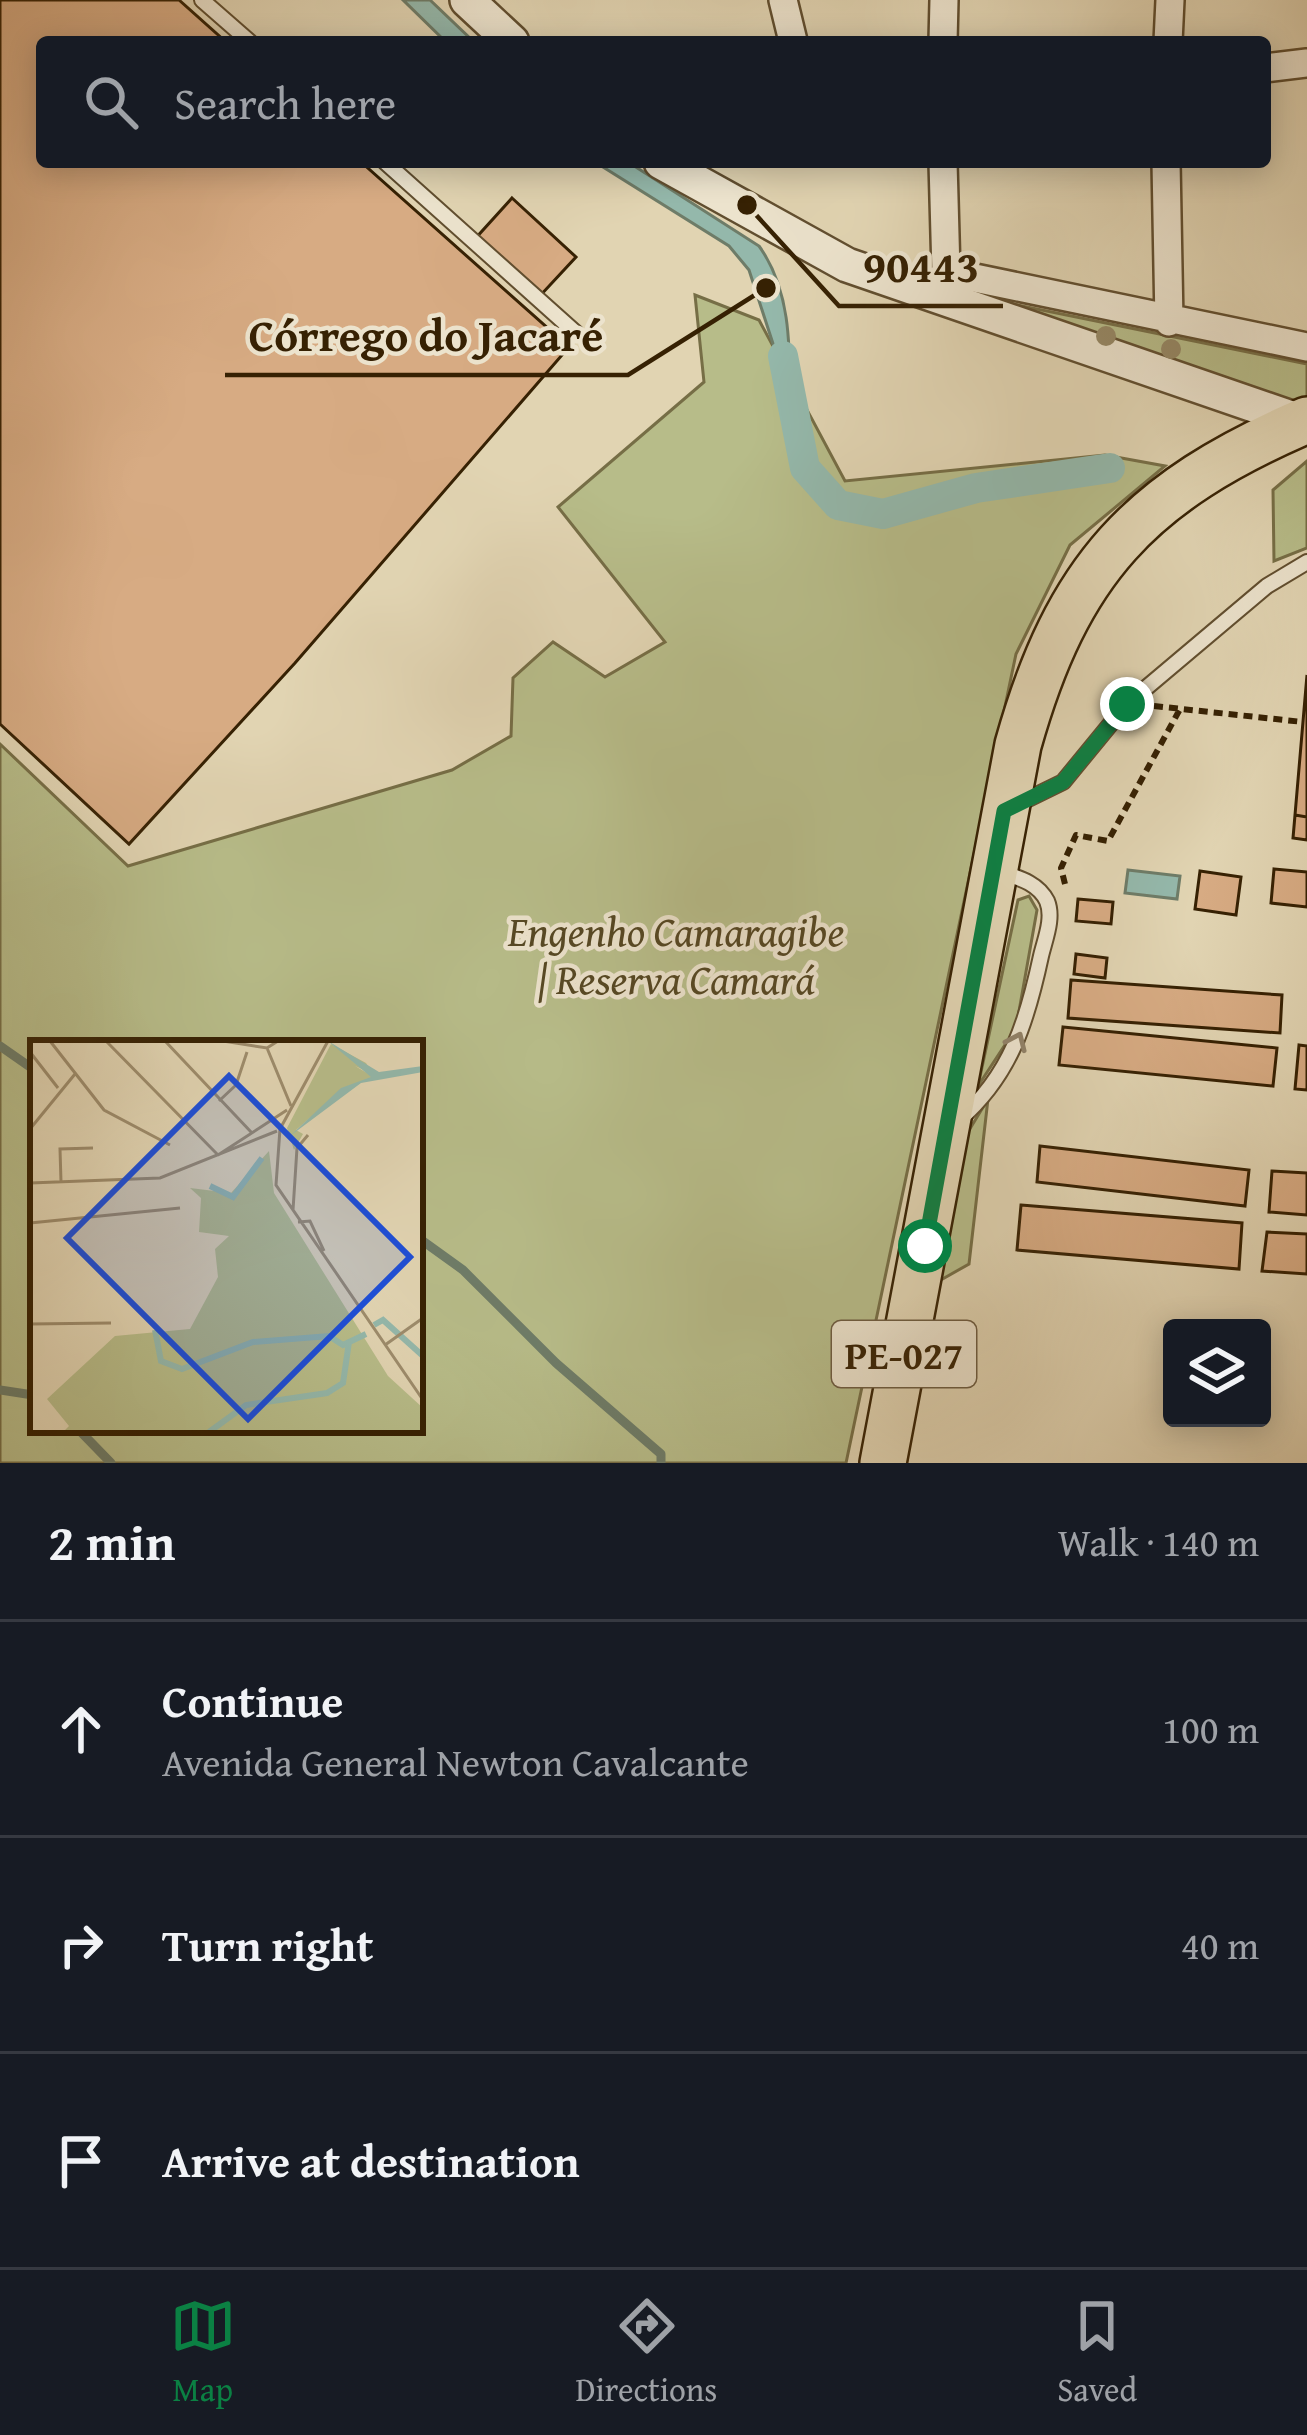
<!DOCTYPE html>
<meta charset="utf-8">
<style>
body{margin:0;font-family:"Gentium Book Plus",serif;background:#242831;color:#f1f3f6}
.controls{position:absolute;right:36px;bottom:36px;display:grid;overflow:hidden;border-radius:12px;box-shadow:0 6px 30px #0003}
.controls button{width:108px;height:108px;display:grid;place-items:center;padding:0;border:0;border-bottom:3px solid #363941;background:#171b24;color:#f1f3f6;font:60px sans-serif}
.stop{position:absolute;width:36px;height:36px;margin:-27px;border:9px solid #0b8043;border-radius:50%;background:#fff}
.stop.end{background:#0b8043;border-color:#fff;box-shadow:0 3px 12px #0008}
.list{margin:0;padding:0;list-style:none}
h2{display:flex;justify-content:space-between;align-items:center;height:156px;margin:0;padding:0 48px;font-size:51px}
h2 small{font-size:39px;font-weight:400;color:#9ea1a6}
.list li{display:grid;grid-template-columns:78px 1fr auto;gap:36px;align-items:center;box-sizing:border-box;height:216px;padding:0 48px;border-top:3px solid #363941}
.list b{display:block;font-size:45px;white-space:nowrap}
.list p{margin:0;font-size:39px;white-space:nowrap;color:#9ea1a6}
.list em{font-size:39px;font-style:normal;color:#9ea1a6}
.icon{flex:none;width:66px;height:66px;fill:none;stroke:currentColor;stroke-width:2;stroke-linecap:round;stroke-linejoin:round}
.map{position:relative;flex:none;width:1307px;height:1463px;overflow:hidden}
.search{position:absolute;background:#171b24;box-shadow:0 6px 30px #0003;left:36px;right:36px;top:36px;height:132px;display:flex;align-items:center;gap:30px;box-sizing:border-box;padding:0 42px;border-radius:12px;color:#9ea1a6;font-size:45px}
.sheet{height:804px;background:#171b24}
nav{display:flex;justify-content:space-around;align-items:center;box-sizing:border-box;height:168px;border-top:3px solid #363941;background:#171b24;font-size:33px;color:#9ea1a6}
nav a{display:grid;justify-items:center;gap:6px}
nav .on{color:#0b8043}
.map>svg:first-child{display:block}
</style>
<div class="map">
<svg width="1307" height="1463" viewBox="0 0 1307 1463">
<rect width="100%" height="100%" fill="#e1d4b2"/>
<filter id="stains"><feTurbulence type="fractalNoise" baseFrequency=".00167" numOctaves="4"/><feColorMatrix values="0 0 0 0 .2 0 0 0 0 .09 0 0 0 0 .02 0 0 0 .5 -.17"/></filter>
<radialGradient id="worn" r=".72"><stop offset=".6" stop-color="#630" stop-opacity="0"/><stop offset="1" stop-color="#630" stop-opacity=".3"/></radialGradient>
<path fill="#b7bc89" stroke="#766e46" stroke-width="3" fill-rule="evenodd" d="M934,288L1307,364V406Z
M695,295L759,320L845,481L1105,455L1165,466L1070,545L1016,654L846,1463H0V744L128,866L452,770L511,736L513,678L553,642L605,677L665,642L558,507L704,382ZM33,1043H420V1430H33Z
M1307,461V548L1274,561L1273,490Z
M1029,896L1037,910L1016,1028L978,1086L1018,900Z
M988,1099L969,1264L939,1281L954,1155Z"/>
<path fill="#94b8ab" stroke="#6e7c68" stroke-width="3" d="M403,0H430L474,42H446Z
M595,162H628L759,246C790,289 790,344 790,396L749,270L729,246Z
M1128,870L1180,876L1177,899L1125,893Z"/>
<g fill="none" stroke-linecap="round" stroke-linejoin="round">
<path stroke="#6e7c68" stroke-width="9" d="M0,1046L33,1069
M420,1239L463,1270L556,1363L661,1454V1463
M0,1390L33,1395
M79,1430L111,1463"/>
<path stroke="#94b8ab" stroke-width="30" d="M783,356L805,468L838,505L883,514L976,488L1110,468"/>
</g>
<path fill="#d7ab83" stroke="#362103" stroke-width="3" d="M0,0H179L226,42H42V162H361L569,347L295,663L129,844L0,724Z
M512,198L576,257L538,298L474,240Z
M1307,675V817L1295,815Z
M1295,815L1307,817V840L1293,838Z
M1274,869L1307,872V907L1271,903Z
M1200,871L1241,877L1236,915L1195,909Z
M1078,899L1113,902L1111,924L1076,921Z
M1076,954L1107,958L1105,978L1074,974Z
M1071,980L1282,995L1280,1033L1068,1018Z
M1063,1027L1277,1048L1273,1086L1059,1065Z
M1299,1045L1307,1046V1090L1295,1089Z
M1040,1146L1249,1170L1245,1206L1037,1182Z
M1272,1171L1307,1173V1215L1269,1212Z
M1021,1205L1242,1223L1239,1269L1017,1250Z
M1267,1232L1307,1234V1274L1262,1271Z"/>
<g fill="none" stroke-linecap="round" stroke-linejoin="round">
<defs>
<path id="service" d="M202,0L250,42
M385,162L576,333
M1014,806L1063,782L1127,704L1267,586L1307,562
M959,1120C1011,1075 1027,1021 1041,956C1045,939 1054,918 1047,901C1038,883 1019,878 1001,872"/>
<path id="minor" d="M783,0L793,41
M943,42L944,0
M1168,42L1170,0
M1265,68L1307,63
M943,162L946,272
M1166,162L1169,322
M946,272L1307,347"/>
<path id="tertiary" d="M467,0L512,42
M661,162L847,265L1303,422"/>
<path id="primary" d="M883,1463L1018,745C1067,570 1139,492 1307,420"/>
</defs>
<use href="#service" stroke="#614e2f" stroke-width="18"/>
<use href="#minor" stroke="#614e2f" stroke-width="32"/>
<use href="#tertiary" stroke="#614e2f" stroke-width="38"/>
<use href="#primary" stroke="#362103" stroke-width="50"/>
<path stroke="#362103" stroke-width="6" stroke-dasharray="9 6" stroke-linecap="butt" d="M1154,706L1303,722
M1065,884L1061,868L1076,835L1108,841L1180,709"/>
<use href="#service" stroke="#ece3cd" stroke-width="14"/>
<use href="#minor" stroke="#ece3cd" stroke-width="27"/>
<use href="#tertiary" stroke="#ece3cd" stroke-width="33"/>
<use href="#primary" stroke="#e1d4b2" stroke-width="45"/>
</g>
<g fill="#958764">
<circle cx="1106" cy="336" r="10"/>
<circle cx="1171" cy="349" r="10"/>
</g>
<defs><path id="oneway-chevron" d="M-2-3.5L2.5 0L-2 3.5" fill="none" stroke-width="1.6" stroke-linecap="round" stroke-linejoin="round" transform="scale(3)"/></defs>
<use stroke="#918268" href="#oneway-chevron" transform="translate(1017 1041) rotate(-66)"/>
<g fill="none" stroke-linecap="round" stroke-linejoin="round">
<path stroke="#0b8043" stroke-width="15" d="M925,1246L1004,811L1063,782L1127,704"/>
</g>
<g text-anchor="middle" dominant-baseline="central" stroke-width="9" stroke-linejoin="round" paint-order="stroke">
<rect fill="#ece3cd" stroke="#6d5b40" stroke-width="3" x="832" y="1321" width="144" height="66" rx="9"/>
<g font-size="39" font-weight="bold" fill="#362103">
<text x="904" y="1354">PE-027</text>
</g>
<g font-size="42" font-style="italic" fill="#564824" stroke="#ece3cd">
<text x="676" y="930">Engenho Camaragibe<tspan x="676" dy="48">| Reserva Camará</tspan></text>
</g>
</g>
<g transform="translate(30 1040)">
<rect width="393" height="393" fill="#e1d4b2"/>
<path d="M301,4L336,23L343,34L325,26L344,37L308,53L266,90L273,94L264,110L257,88ZM239,111L244,153L358,336L393,368V392H33L39,386L17,359L85,296L160,289L188,237L185,209L199,196L169,192L171,158L160,148L201,153Z" fill="#b7bc89"/>
<path d="M298,1L349,32L393,26V32L331,43L260,96L311,48L341,37Z" fill="#94b8ab"/>
<path fill="none" stroke="#94b8ab" stroke-width="6" d="M180,146L203,157L232,118M344,285L353,280L393,316M125,290L131,321L152,329L223,302L299,296L313,305L336,294M179,392L216,365L297,353L313,343L319,302"/>
<path fill="none" stroke="#9d8c6c" stroke-width="3" d="M20,1L74,70L140,105M76,1L188,115M135,1L222,93M193,1L237,8L248,1M298,1L250,89L246,145L393,360M237,8L261,66M0,12L28,48M189,61L206,45L217,12M0,89L45,34M188,115L257,70M31,142L30,109L63,108M0,143L130,138L247,91M263,170L267,108L278,95M268,182L280,181L294,211M0,183L150,168M0,284L81,283M355,305L393,278"/>
<path fill="#1d4ed8" fill-opacity="0.15" stroke="#1d4ed8" stroke-width="6" d="M199,36L380,217L218,379L37,198Z"/>
<rect width="393" height="393" fill="none" stroke="#362103" stroke-width="6"/>
</g>
<path fill="none" stroke="#362103" stroke-width="4.5" d="M747 205L839 306H1003M766 288L628 375H225"/>
<g fill="#362103" stroke="#ece3cd" stroke-width="4.5">
<circle cx="747" cy="205" r="12"/>
<circle cx="766" cy="288" r="12"/>
</g>
<g font-size="45" text-anchor="middle" font-weight="bold" fill="#362103" stroke="#ece3cd" stroke-width="9" stroke-linejoin="round" paint-order="stroke">
<text x="921" y="282">90443</text>
<text x="426" y="351">Córrego do Jacaré</text>
</g>
<rect width="100%" height="100%" filter="url(#stains)"/>
<rect width="100%" height="100%" fill="url(#worn)"/>
</svg>
<div class="controls">
<button><svg class="icon" aria-label="layers" viewBox="0 0 24 24"><path d="M12 4l9 5-9 5-9-5zM3 14l9 5 9-5"/></svg></button>
</div>
<div class="stop" style="left:925px;top:1246px"></div>
<div class="stop end" style="left:1127px;top:704px"></div>
<div class="search"><svg class="icon" aria-label="search" viewBox="0 0 24 24"><circle cx="10" cy="10" r="6"/><path d="M15 15l6 6"/></svg>Search here</div>
</div>
<section class="sheet">
<h2>2 min<small>Walk · 140 m</small></h2>
<ul class="list">
<li><svg class="icon" aria-label="ahead" viewBox="0 0 24 24"><path d="M12 20V5M6 11l6-6 6 6"/></svg><div><b>Continue</b><p>Avenida General Newton Cavalcante</p></div><em>100 m</em></li>
<li><svg class="icon" aria-label="right" viewBox="0 0 24 24"><path d="M7 20v-9h11M14 6l5 5-5 5"/></svg><div><b>Turn right</b></div><em>40 m</em></li>
<li><svg class="icon" aria-label="arrive" viewBox="0 0 24 24"><path d="M6 21V4h12l-3 4 3 4H6"/></svg><div><b>Arrive at destination</b></div></li>
</ul>
</section>
<nav>
<a class="on"><svg class="icon" aria-label="map" viewBox="0 0 24 24"><path d="M3 6l6-2 6 2 6-2v14l-6 2-6-2-6 2zM9 4v14M15 6v14"/></svg>Map</a>
<a><svg class="icon" aria-label="directions" viewBox="0 0 24 24"><path d="M12 3l9 9-9 9-9-9zM9 14v-3h6M13 9l2 2-2 2"/></svg>Directions</a>
<a><svg class="icon" aria-label="saved" viewBox="0 0 24 24"><path d="M7 4h10v16l-5-4-5 4z"/></svg>Saved</a>
</nav>
